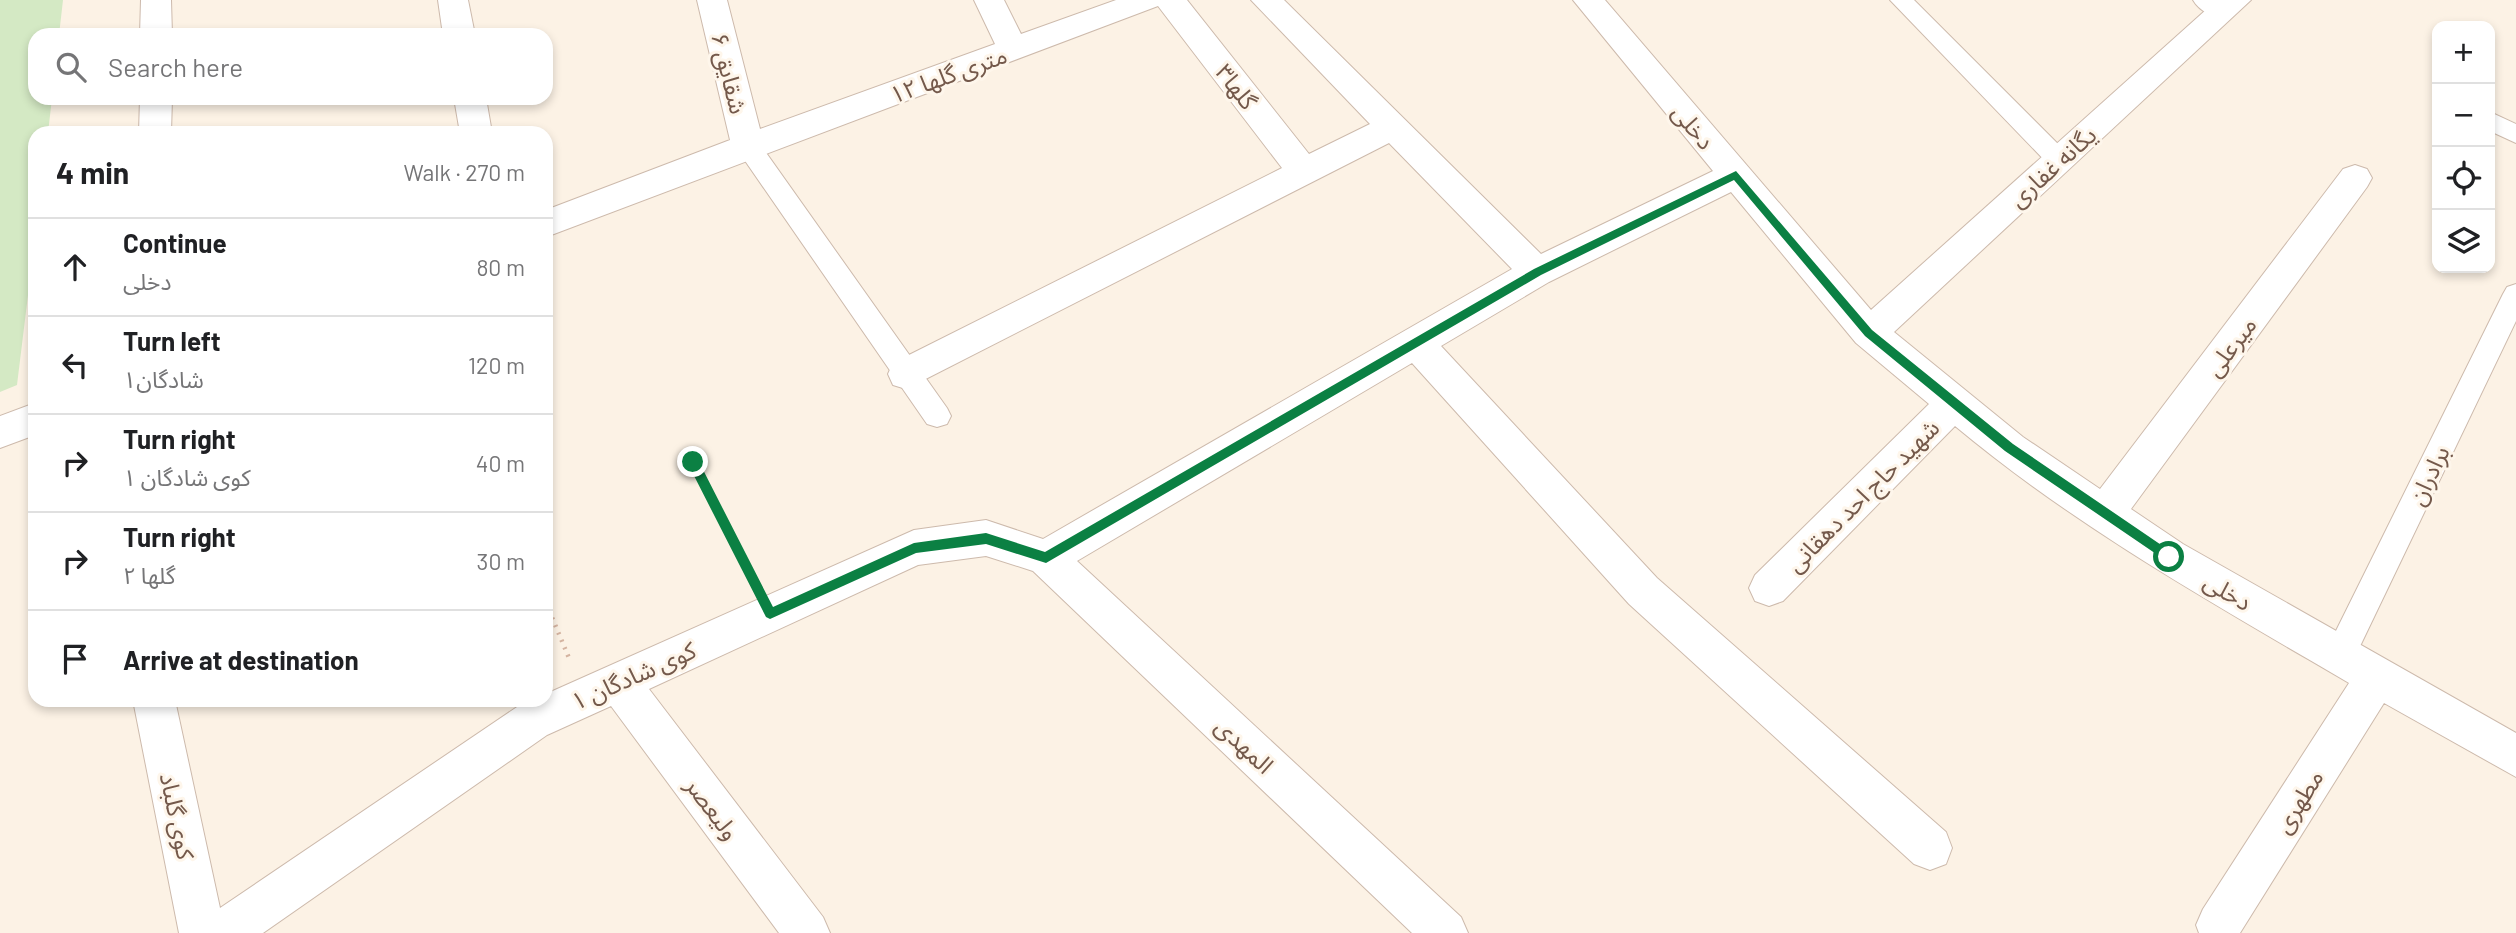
<!DOCTYPE html>
<meta charset="utf-8">
<style>
body{margin:0;font-family:Barlow,"Noto Sans Arabic",sans-serif;background:#f2f2f2;color:#202124}
.controls{position:absolute;right:21px;top:21px;display:grid;overflow:hidden;border-radius:14px;box-shadow:0 4px 10px #0003}
.controls button{width:63px;height:63px;display:grid;place-items:center;padding:0;border:0;border-bottom:2px solid #e0e0e0;background:#fff;color:#202124;font:35px sans-serif}
.stop{position:absolute;width:21px;height:21px;margin:-16px;border:5px solid #0b8043;border-radius:50%;background:#fff}
.stop.end{background:#0b8043;border-color:#fff;box-shadow:0 2px 7px #0008}
.list{margin:0;padding:0;list-style:none}
h2{display:flex;justify-content:space-between;align-items:center;height:91px;margin:0;padding:0 28px;font-size:30px}
h2 small{font-size:23px;font-weight:400;color:#757577}
.list li{display:grid;grid-template-columns:46px 1fr auto;gap:21px;align-items:center;box-sizing:border-box;height:98px;padding:0 28px;border-top:2px solid #e0e0e0}
.list b{display:block;font-size:26px;white-space:nowrap}
.list p{margin:0;font-size:23px;white-space:nowrap;color:#757577}
.list em{font-size:23px;font-style:normal;color:#757577}
.icon{flex:none;width:38px;height:38px;fill:none;stroke:currentColor;stroke-width:2;stroke-linecap:round;stroke-linejoin:round}
.map{position:relative;flex:none;width:2516px;height:933px;overflow:hidden}
.search{position:absolute;background:#fff;box-shadow:0 4px 10px #0003;left:28px;top:28px;width:525px;height:77px;display:flex;align-items:center;gap:18px;box-sizing:border-box;padding:0 24px;border-radius:21px;color:#757577;font-size:26px}
.panel{position:absolute;background:#fff;box-shadow:0 4px 10px #0003;left:28px;top:126px;width:525px;height:581px;border-radius:21px}
.map>svg:first-child{display:block}
</style>
<div class="map">
<svg width="2516" height="933" viewBox="0 0 2516 933">
<rect width="100%" height="100%" fill="#fcf2e5"/>
<path fill="#d4e9c4" d="M0,0H63L59,35H35V98H52L48,133H35V238L17,385L0,392Z"/>
<g fill="none" stroke-linecap="round" stroke-linejoin="round">
<defs>
<path id="service" d="M1890,0H1914L2068,154L2071,160L2068,166L2059,169L2050,166Z
M2193,0H2221L2234,12L2231,17C2217,21 2200,12 2193,0Z
M2490,112L2516,124V143L2490,131Z
M748,137L757,140L947,408L951,416L947,424L937,427L927,424L739,152L736,146L739,140Z
M2516,284V321L2351,665L2340,669L2329,665L2325,655L2329,645L2503,294L2507,287Z"/>
<path id="minor" d="M141,0H171L172,35H140Z
M438,0H468L475,35H443Z
M697,0H727L760,129L995,44L974,0H1004L1021,34L1116,0H1187L1309,154L1370,124L1251,0H1284L1541,254L1713,171L1573,0H1605L1871,310L2217,0H2251L1894,332L2023,437L2100,489L2343,169L2355,165L2367,169L2372,178L2367,187L2131,509L2183,544L2516,733V777L2384,703L2240,933H2199L2196,925L2203,909L2349,683C2214,604 2076,527 1955,426L1783,601L1769,606L1755,601L1749,588L1755,575L1929,404L1856,343L1731,192L1549,282L1441,346L1657,578L1946,832L1952,848L1946,864L1930,870L1914,864L1629,604L1412,363L1077,561L1461,917L1468,933H1412L1033,571L986,556L918,565L649,689L823,917L830,933H779L611,706L547,735L263,933H179L133,700H175L220,908L517,707L532,700H546V694L914,530L986,520L1043,539L1512,269L1389,143L906,389L893,385L888,374L893,363L1282,168L1158,6L546,237V210L730,140Z
M140,98H172L171,133H139Z
M454,98H486L492,133H460Z
M35,403V435L0,448V416Z"/>
</defs>
<use href="#service" stroke="#cdbaac" stroke-width="2"/>
<use href="#minor" stroke="#cdbaac" stroke-width="2"/>
<path stroke="#d5b4a1" stroke-width="4.5" stroke-dasharray="2 6" stroke-linecap="butt" d="M693,462L751,575
M546,603L569,658"/>
<use href="#service" fill="#fff" fill-rule="evenodd"/>
<use href="#minor" fill="#fff" fill-rule="evenodd"/>
</g>
<path fill="#0b8043" d="M1736,171L1872,330L2013,444L2173,553V560H2165L2005,451L1865,336L1734,180L1541,275L1046,563L986,544L916,553L770,619L766,617L687,462L693,457L697,458L773,607L914,543L986,533L1045,552L1534,269Z"/>
<g text-anchor="middle" dominant-baseline="central" stroke-width="6" stroke-linejoin="round" paint-order="stroke">
<g font-size="24" fill="#74594b" stroke="#fef6eb">
<text transform="translate(730 73) rotate(76)">شقایق ۶</text>
<text transform="translate(948 74) rotate(-20)">۱۲ متری گلها</text>
<text transform="translate(1237 86) rotate(52)">گلها۳</text>
<text transform="translate(1694 126) rotate(50)">دخلی</text>
<text transform="translate(2052 166) rotate(-42)">یگانه غفاری</text>
<text transform="translate(2230 346) rotate(-53)">میرعلی</text>
<text transform="translate(2428 475) rotate(-64)">برادران</text>
<text transform="translate(1862 495) rotate(-45)">شهید حاج احد دهقانی</text>
<text transform="translate(2228 591) rotate(30)">دخلی</text>
<text transform="translate(633 675) rotate(-24)">کوی شادگان ۱</text>
<text transform="translate(1245 745) rotate(43)">المهدی</text>
<text transform="translate(2298 801) rotate(-58)">مطهری</text>
<text transform="translate(713 808) rotate(53)">ولیعصر</text>
<text transform="translate(178 816) rotate(78)">کوی گلباد</text>
</g>
</g>
</svg>
<div class="controls">
<button>+</button>
<button>−</button>
<button><svg class="icon" aria-label="locate" viewBox="0 0 24 24"><circle cx="12" cy="12" r="6"/><path d="M12 2v4M12 18v4M2 12h4M18 12h4"/></svg></button>
<button><svg class="icon" aria-label="layers" viewBox="0 0 24 24"><path d="M12 4l9 5-9 5-9-5zM3 14l9 5 9-5"/></svg></button>
</div>
<div class="stop" style="left:2169px;top:557px"></div>
<div class="stop end" style="left:693px;top:462px"></div>
<div class="search"><svg class="icon" aria-label="search" viewBox="0 0 24 24"><circle cx="10" cy="10" r="6"/><path d="M15 15l6 6"/></svg>Search here</div>
<section class="panel">
<h2>4 min<small>Walk · 270 m</small></h2>
<ul class="list">
<li><svg class="icon" aria-label="ahead" viewBox="0 0 24 24"><path d="M12 20V5M6 11l6-6 6 6"/></svg><div><b>Continue</b><p>دخلی</p></div><em>80 m</em></li>
<li><svg class="icon" aria-label="left" viewBox="0 0 24 24"><path d="M17 20v-9H6M10 6l-5 5 5 5"/></svg><div><b>Turn left</b><p>شادگان۱</p></div><em>120 m</em></li>
<li><svg class="icon" aria-label="right" viewBox="0 0 24 24"><path d="M7 20v-9h11M14 6l5 5-5 5"/></svg><div><b>Turn right</b><p>کوی شادگان ۱</p></div><em>40 m</em></li>
<li><svg class="icon" aria-label="right" viewBox="0 0 24 24"><path d="M7 20v-9h11M14 6l5 5-5 5"/></svg><div><b>Turn right</b><p>گلها ۲</p></div><em>30 m</em></li>
<li><svg class="icon" aria-label="arrive" viewBox="0 0 24 24"><path d="M6 21V4h12l-3 4 3 4H6"/></svg><div><b>Arrive at destination</b></div></li>
</ul>
</section>
</div>
